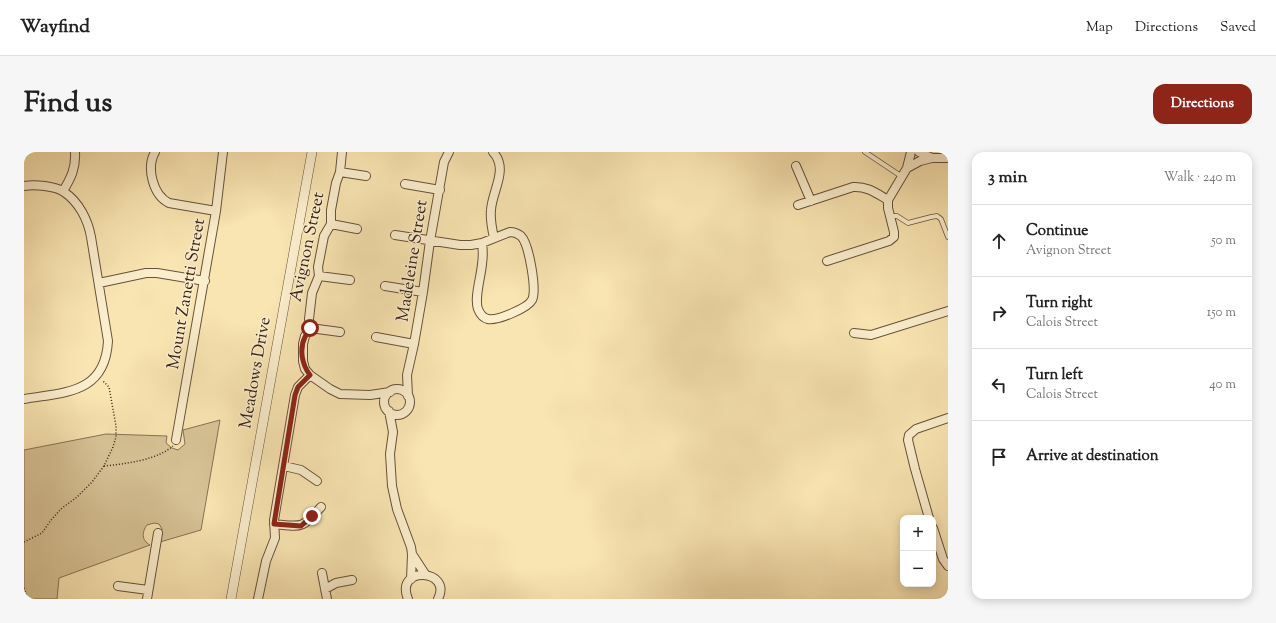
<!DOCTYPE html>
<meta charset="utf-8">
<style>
body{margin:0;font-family:"Sorts Mill Goudy",serif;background:#f6f6f6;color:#222}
.controls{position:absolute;right:12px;bottom:12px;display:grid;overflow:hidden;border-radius:8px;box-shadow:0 2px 10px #0003}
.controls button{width:36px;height:36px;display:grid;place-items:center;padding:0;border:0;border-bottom:1px solid #e0e0e0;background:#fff;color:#222;font:20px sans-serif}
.stop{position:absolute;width:12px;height:12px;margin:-9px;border:3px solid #8f2418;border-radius:50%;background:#fff}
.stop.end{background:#8f2418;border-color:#fff;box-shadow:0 1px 4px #0008}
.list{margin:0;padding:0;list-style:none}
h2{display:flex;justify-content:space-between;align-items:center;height:52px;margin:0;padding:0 16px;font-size:17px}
h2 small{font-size:13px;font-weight:400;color:#767676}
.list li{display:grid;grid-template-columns:26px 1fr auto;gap:12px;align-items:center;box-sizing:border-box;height:72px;padding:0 16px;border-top:1px solid #e0e0e0}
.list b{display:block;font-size:15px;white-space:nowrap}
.list p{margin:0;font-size:13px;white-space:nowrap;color:#767676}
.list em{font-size:13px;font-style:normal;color:#767676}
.icon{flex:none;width:22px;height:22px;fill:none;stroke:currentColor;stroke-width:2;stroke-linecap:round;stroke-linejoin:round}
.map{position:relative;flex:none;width:924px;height:447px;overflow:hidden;border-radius:12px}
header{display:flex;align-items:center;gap:24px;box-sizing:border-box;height:56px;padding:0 20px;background:#fff;border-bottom:1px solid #e0e0e0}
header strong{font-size:19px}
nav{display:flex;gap:22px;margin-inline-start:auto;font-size:14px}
.intro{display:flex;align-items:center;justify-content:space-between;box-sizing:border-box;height:96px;padding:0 24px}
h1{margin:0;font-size:28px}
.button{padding:10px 18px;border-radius:12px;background:#8f2418;color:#fff;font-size:14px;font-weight:700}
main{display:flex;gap:24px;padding:0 24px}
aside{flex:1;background:#fff;border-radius:12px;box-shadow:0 2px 10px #0003}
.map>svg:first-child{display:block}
</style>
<header>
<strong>Wayfind</strong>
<nav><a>Map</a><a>Directions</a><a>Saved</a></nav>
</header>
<div class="intro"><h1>Find us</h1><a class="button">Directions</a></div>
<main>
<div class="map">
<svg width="924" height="447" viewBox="0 0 924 447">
<rect width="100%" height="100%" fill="#f9e5b2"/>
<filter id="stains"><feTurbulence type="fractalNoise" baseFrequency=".005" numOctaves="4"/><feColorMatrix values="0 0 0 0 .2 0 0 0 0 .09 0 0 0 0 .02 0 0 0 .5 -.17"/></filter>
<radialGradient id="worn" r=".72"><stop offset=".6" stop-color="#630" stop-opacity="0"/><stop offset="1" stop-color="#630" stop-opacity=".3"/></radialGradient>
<path fill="#d8c497" stroke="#867256" d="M196,268L177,378L136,390L138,377L135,372L130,371L123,373C118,380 117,388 126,393L35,426L33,447H2L0,443V298L82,282L143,284L142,291L148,296L154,298L161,292L159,278Z"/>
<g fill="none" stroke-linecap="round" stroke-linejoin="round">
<defs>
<path id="service" d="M841,0L877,24
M866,64H873L884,71L907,65L913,64L917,67L924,85"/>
<path id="minor" d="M131,0C122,16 129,43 145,51L192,59
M318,0L316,20L312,31L307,58V72L300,84L294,115L295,124L288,141L285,167L286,176L285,179L281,184L279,192V209L281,217L286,223L306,237L316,242L346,243L366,240
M469,0C485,17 468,39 467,58C466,67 468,77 470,86
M895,0L908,6H924
M772,14L787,49
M883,16L896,9L908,6
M316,20L342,24
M381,32L416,38
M0,34C10,32 32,34 40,40C55,50 64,68 67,85L84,189C81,242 41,240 0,247
M39,39C47,26 52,16 51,0
M774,53L829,35C843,34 852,41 864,48
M307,72L333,77
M371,83L436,93H447L458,91L486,80C490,80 493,81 497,84C505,92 513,138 508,148C504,156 473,169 464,167C459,166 456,162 454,157C450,146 457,125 458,112C459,105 459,98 458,91
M803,109L865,89L870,85V80L864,56V48L883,16L887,0
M295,124L326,128
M75,131L122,121H133L181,129
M361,134L399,140
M286,176L316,180
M830,181L847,183L924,159
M352,185L390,192
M360 250a13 13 0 1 1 26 0a13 13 0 1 1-26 0Z
M384,244L383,223L390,192L399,140L406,89L420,10L425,0
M365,259L369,280L366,302L368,334L373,357L387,395L388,402L387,427
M152,288L192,59L199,0
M260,314L277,318L293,329
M905,366L891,317L884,288L885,283L892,277L924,266
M250,372C279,375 277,377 297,355
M909,376L919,407L924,414
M388,402L401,422
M298,421L303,447
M94,434L124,438
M301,437L312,431L328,428
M123,447L134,381
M234,447L242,409L251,386L250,368L271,243L274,235L286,223
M384,447C370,413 429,417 414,447"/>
<path id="tertiary" d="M207,447L288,0"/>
</defs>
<use href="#service" stroke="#65513c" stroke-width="5.5"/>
<use href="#minor" stroke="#65513c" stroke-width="10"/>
<use href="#tertiary" stroke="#65513c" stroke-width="10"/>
<path stroke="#342015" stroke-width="1.5" stroke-dasharray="1 2" stroke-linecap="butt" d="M80,314C101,312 133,308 149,294
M0,390L18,381L27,368L38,356L53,345L68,330L80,314L89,295L92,285V274L85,235L78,228
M0,436L4,447"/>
<use href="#service" stroke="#fbeecd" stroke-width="4"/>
<use href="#minor" stroke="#fbeecd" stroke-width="8"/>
<use href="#tertiary" stroke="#fbeecd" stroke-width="9"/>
</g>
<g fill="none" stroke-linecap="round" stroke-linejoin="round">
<path stroke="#8f2418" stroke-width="5" d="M286,176C285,180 283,181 281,185C275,197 278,213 286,223L274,235L271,243L250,372L277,374L288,364"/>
</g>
<g text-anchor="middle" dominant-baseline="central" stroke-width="3" stroke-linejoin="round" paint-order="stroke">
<g font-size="17" fill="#342015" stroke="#fbeecd">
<text transform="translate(284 95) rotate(-78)">Avignon Street</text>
<text transform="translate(389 109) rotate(-81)">Madeleine Street</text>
<text transform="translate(163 142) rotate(-80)">Mount Zanetti Street</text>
<text transform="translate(232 221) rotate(-80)">Meadows Drive</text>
</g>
</g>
<rect width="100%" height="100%" filter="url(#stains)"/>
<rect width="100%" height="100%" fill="url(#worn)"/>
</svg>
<div class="controls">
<button>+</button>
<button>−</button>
</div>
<div class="stop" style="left:286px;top:176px"></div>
<div class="stop end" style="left:288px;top:364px"></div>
</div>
<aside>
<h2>3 min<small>Walk · 240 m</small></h2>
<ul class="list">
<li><svg class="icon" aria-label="ahead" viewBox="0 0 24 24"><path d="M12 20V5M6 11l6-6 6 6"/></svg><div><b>Continue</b><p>Avignon Street</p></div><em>50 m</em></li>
<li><svg class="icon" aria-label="right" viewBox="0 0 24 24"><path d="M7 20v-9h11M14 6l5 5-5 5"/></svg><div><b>Turn right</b><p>Calois Street</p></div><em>150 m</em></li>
<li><svg class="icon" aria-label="left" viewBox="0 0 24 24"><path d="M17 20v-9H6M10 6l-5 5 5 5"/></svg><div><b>Turn left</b><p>Calois Street</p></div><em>40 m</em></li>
<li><svg class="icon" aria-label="arrive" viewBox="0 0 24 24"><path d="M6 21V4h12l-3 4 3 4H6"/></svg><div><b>Arrive at destination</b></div></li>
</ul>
</aside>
</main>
